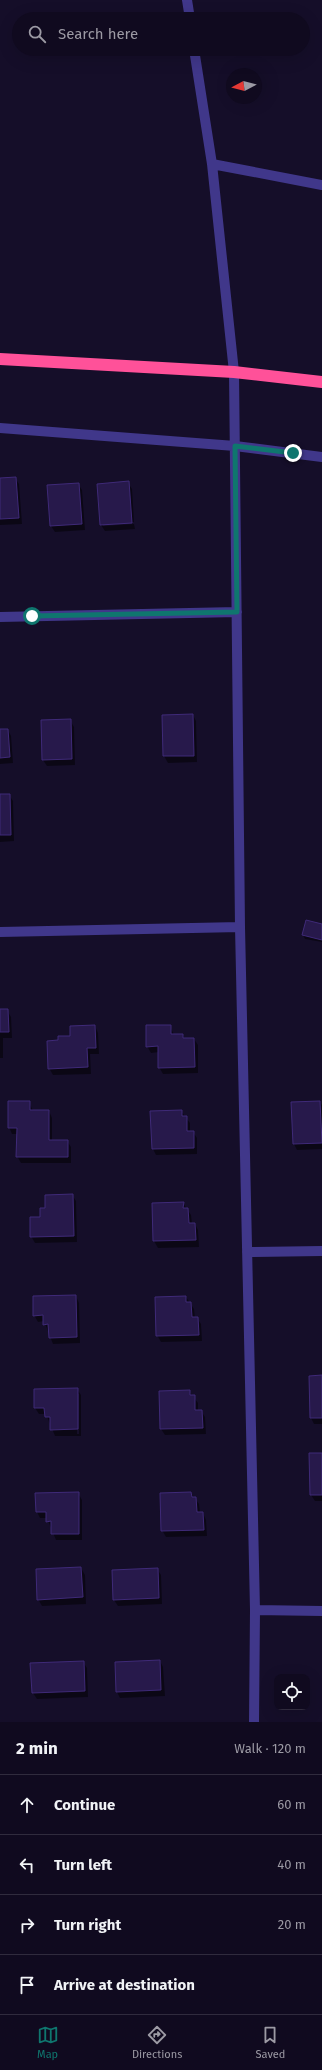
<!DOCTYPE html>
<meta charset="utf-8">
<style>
body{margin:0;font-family:"Fira Sans",sans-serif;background:#1e182c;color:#f1f3f6}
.controls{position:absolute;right:12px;bottom:12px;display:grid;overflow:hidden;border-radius:8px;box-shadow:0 4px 16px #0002}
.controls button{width:36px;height:36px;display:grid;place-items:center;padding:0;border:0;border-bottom:1px solid #302b3d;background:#100a1f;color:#f1f3f6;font:20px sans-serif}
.compass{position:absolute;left:226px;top:68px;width:36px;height:36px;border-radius:50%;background:#100a1f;box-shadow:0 4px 16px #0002;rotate:263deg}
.stop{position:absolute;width:12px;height:12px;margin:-9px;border:3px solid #0f766e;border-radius:50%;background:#fff}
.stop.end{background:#0f766e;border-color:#fff;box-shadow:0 1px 4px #0008}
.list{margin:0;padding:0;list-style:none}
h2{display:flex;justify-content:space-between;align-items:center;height:52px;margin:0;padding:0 16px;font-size:17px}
h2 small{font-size:13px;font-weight:400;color:#9c9aa4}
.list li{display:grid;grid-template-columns:26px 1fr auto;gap:12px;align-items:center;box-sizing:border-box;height:60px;padding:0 16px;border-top:1px solid #302b3d}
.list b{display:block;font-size:15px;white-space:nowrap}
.list em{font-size:13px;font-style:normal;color:#9c9aa4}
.icon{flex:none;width:22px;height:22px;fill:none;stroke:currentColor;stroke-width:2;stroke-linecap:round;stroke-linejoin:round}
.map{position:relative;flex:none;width:322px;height:1722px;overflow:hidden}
.search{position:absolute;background:#100a1f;box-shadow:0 4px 16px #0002;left:12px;right:12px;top:12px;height:44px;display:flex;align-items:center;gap:10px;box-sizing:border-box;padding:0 14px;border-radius:22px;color:#9c9aa4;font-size:15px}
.sheet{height:292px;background:#100a1f}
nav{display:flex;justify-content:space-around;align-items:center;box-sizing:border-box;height:56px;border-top:1px solid #302b3d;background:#100a1f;font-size:11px;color:#9c9aa4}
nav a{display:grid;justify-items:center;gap:2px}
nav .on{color:#0f766e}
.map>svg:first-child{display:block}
</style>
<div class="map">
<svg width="322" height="1722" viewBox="0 0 322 1722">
<rect width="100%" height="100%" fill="#150e29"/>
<path fill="#0007" fill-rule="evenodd" d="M15,478L19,484L22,524L0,525V479Z
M128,483L132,489L134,522L103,524V526L134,524L135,529L105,531L101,525Z
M78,484L82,490L85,530L55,532L51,526Z
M193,715L196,721L197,762L168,763L164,756L163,716Z
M70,720L74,727L75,765L47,766L43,760Z
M0,729L8,730L11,736L13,763L0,764Z
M0,795H9L13,801L14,841L0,842Z
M322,925V942L305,939L303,935Z
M0,1010H7L11,1017L12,1038H3V1058H0Z
M95,1026L98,1033L99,1054H90L91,1074L53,1075L49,1068L59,1041Z
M170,1026L174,1035H183L185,1039H194L198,1045V1073L163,1074L159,1067V1052L151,1053L147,1046Z
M29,1102L33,1111H49L52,1118V1141H67L71,1147V1163H21L17,1156L18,1134H12L9,1127Z
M320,1102L322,1105V1149L297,1150L294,1144Z
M181,1111L190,1123V1132H193L197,1138V1154L156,1155L153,1149L151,1112Z
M72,1195L76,1201L77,1242L35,1243L31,1236L46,1209Z
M183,1203L191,1215L192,1224H195L198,1230L199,1247L158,1248L154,1241L153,1204Z
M76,1296L79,1303L80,1343L53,1344L44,1321L38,1322L34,1315Z
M186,1297L194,1309L195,1318H197L201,1324L202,1341L161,1342L157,1335Z
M322,1376V1424H314L311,1418Z
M77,1389L81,1395V1436H55L46,1414H39L35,1408ZM77,1394H79V1434H77Z
M189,1391L198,1403V1411H201L205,1417L206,1434L165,1435L161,1429Z
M322,1454V1501H315L311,1495Z
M78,1493L82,1500V1540H56L47,1518H40L37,1512Z
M191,1493L199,1504L200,1513H203L206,1520L207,1536L166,1537L162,1530Z
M81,1568L85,1575L86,1604L42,1606L38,1599Z
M157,1569L161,1575L162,1604L118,1606L114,1600Z
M160,1661L163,1667L165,1696L120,1698L117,1692Z
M83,1662L87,1668L88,1697L37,1699L33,1693L31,1664Z"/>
<path fill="#27194b" stroke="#3f2a78" d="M16,477L19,518L0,519V478Z
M129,481L132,523L100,525L97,484Z
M79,483L82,524L50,526L47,485Z
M193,714L194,756H163L162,715Z
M71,719L72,759L42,760L41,720Z
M0,729H8L10,757L0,758Z
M0,794H10L11,835H0Z
M306,920L322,924V940L302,935Z
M0,1009H8L9,1032H0Z
M95,1025L96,1048H87L88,1067L48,1069L47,1041L58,1040V1036H70V1026Z
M146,1025H171V1034H183V1038H194L195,1067L158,1068V1046L146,1047Z
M8,1101H30V1110H49V1140H68V1157H16L17,1128H8Z
M320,1101L322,1143L293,1144L291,1102Z
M182,1110V1116H187V1131H194V1148L152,1149L150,1111Z
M73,1194L74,1236L30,1237V1217H40V1208H45V1195Z
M184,1202L183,1208H188L189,1223H195L196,1240L153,1241L152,1203Z
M76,1295L77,1337L49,1338L48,1324L43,1325V1315L33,1316V1296Z
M186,1296V1302H191L192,1317H198L199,1335L156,1336L155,1297Z
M322,1375V1418H310L309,1376Z
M78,1388V1429L50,1430V1417H45L44,1408H34V1389Z
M190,1390V1395H195V1410H202L203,1428L160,1429L159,1391Z
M309,1453H322V1495H310Z
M79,1492V1534H51V1521L46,1522V1512H36L35,1493Z
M191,1492L192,1497H196L197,1512H203L204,1530L161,1531L160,1493Z
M81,1567L83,1597L37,1600L36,1569Z
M158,1568L159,1598L113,1600L112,1570Z
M160,1660L161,1690L116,1692L115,1662Z
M84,1661L85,1691L32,1693L30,1663Z"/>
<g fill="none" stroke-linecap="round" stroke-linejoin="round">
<path stroke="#40378a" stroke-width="10" d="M235,446L322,457"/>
<path stroke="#40378a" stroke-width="10" d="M187,0L190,19
M194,49L212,164L234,372L240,927L255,1610L254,1722
M212,164L322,185
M0,428L235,446
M0,617L237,612
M0,932L240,927
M247,1252L322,1251
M255,1610L322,1611"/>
<path stroke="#ff5199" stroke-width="12" d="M0,359L234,372L322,382"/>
</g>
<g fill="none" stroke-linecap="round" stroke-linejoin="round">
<path stroke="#0f766e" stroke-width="5" d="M32,616L237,612L235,446L293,453"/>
</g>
</svg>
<div class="controls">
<button><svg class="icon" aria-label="locate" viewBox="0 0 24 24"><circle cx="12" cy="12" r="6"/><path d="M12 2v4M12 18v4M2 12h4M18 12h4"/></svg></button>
</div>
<svg class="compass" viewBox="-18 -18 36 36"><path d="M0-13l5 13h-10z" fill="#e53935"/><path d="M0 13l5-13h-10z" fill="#9c9aa4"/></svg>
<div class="stop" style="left:32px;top:616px"></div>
<div class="stop end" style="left:293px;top:453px"></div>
<div class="search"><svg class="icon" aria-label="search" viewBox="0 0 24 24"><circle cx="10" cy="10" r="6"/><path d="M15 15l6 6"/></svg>Search here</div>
</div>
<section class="sheet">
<h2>2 min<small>Walk · 120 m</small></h2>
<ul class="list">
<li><svg class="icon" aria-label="ahead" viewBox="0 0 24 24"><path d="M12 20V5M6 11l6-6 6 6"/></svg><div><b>Continue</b></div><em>60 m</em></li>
<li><svg class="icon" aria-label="left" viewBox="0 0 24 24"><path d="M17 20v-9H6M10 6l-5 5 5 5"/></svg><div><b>Turn left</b></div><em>40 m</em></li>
<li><svg class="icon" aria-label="right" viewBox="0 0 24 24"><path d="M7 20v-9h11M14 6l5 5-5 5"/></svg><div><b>Turn right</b></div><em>20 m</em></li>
<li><svg class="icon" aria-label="arrive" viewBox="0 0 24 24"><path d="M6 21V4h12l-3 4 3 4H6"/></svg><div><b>Arrive at destination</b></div></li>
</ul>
</section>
<nav>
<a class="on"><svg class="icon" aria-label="map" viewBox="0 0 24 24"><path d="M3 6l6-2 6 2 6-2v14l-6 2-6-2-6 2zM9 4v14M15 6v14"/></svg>Map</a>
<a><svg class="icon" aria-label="directions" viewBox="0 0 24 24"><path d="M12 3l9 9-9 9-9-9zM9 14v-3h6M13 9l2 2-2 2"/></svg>Directions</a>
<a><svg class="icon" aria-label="saved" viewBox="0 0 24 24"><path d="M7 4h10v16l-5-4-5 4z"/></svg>Saved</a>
</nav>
